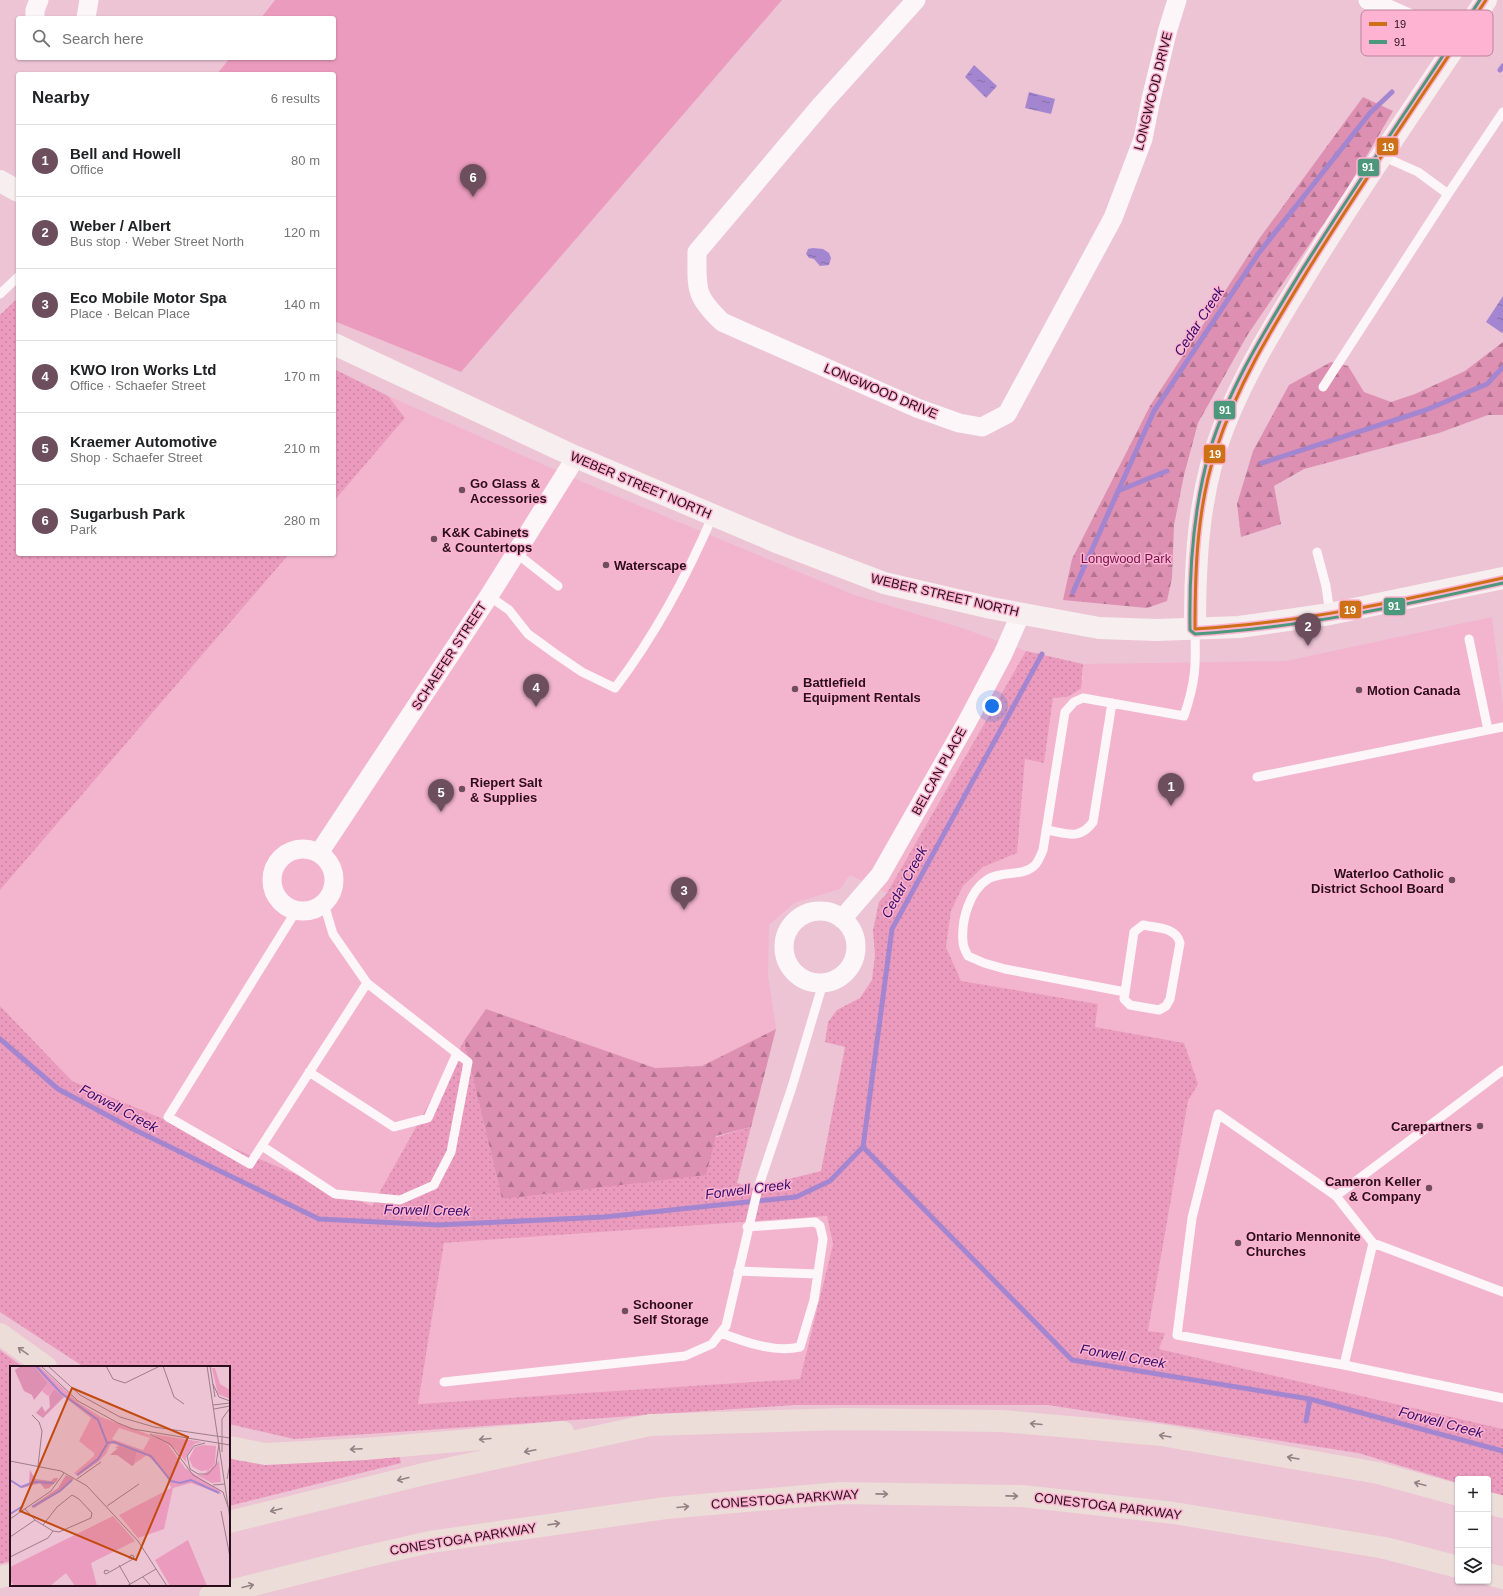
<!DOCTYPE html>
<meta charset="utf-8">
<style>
body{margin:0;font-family:Helvetica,sans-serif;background:#f6f6f6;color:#202124}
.controls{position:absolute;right:12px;bottom:12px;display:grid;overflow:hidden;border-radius:4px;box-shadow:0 1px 3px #0004}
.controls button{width:36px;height:36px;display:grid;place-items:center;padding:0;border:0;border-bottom:1px solid #e0e0e0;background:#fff;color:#202124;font:20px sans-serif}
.you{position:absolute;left:992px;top:706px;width:14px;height:14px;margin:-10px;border:3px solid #fff;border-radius:50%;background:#1a73e8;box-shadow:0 0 0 6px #1a73e833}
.badge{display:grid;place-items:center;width:26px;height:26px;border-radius:50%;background:#6d4e5c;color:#fff;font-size:13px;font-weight:700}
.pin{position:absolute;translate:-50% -33px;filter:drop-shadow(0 1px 2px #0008)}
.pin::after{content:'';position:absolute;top:21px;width:14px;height:12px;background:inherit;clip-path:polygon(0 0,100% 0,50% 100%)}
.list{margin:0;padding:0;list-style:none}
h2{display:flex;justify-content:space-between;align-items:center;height:52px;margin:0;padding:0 16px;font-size:17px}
h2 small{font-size:13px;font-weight:400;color:#757577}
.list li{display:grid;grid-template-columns:26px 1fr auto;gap:12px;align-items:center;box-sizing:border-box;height:72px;padding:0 16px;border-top:1px solid #e0e0e0}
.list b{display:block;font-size:15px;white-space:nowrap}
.list p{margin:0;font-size:13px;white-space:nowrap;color:#757577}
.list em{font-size:13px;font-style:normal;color:#757577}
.icon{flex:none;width:22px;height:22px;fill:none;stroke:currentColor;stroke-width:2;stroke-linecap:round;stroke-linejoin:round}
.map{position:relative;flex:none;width:1503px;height:1596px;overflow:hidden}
.search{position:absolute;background:#fff;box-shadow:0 1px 3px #0004;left:16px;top:16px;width:320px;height:44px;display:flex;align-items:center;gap:10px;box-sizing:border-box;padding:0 14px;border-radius:4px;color:#757577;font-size:15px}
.panel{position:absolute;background:#fff;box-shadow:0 1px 3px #0004;left:16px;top:72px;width:320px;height:484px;border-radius:4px}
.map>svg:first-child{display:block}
</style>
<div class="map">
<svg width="1503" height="1596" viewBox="0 0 1503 1596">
<defs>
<pattern id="grass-dots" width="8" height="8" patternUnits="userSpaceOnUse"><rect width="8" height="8" fill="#eb9bbd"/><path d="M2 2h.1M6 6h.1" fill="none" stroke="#ca84a2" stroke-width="1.8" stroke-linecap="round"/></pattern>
<pattern id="forest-firs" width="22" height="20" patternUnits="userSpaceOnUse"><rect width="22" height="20" fill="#de90b2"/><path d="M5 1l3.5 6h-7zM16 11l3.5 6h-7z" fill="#b47490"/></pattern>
<pattern id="water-ripples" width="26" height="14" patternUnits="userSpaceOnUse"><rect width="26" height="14" fill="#a486d0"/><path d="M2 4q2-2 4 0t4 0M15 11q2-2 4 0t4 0" fill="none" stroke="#866ca8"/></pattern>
</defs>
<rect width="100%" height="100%" fill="#ecc4d4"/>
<path fill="#f3b5cd" d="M388,396L592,486L854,595L962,628L1026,651L887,893L850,875L840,889L794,903L769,925L768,976L776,1029L702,1066L655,1068L486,1010L464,1041L372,1207L72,1081L0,1006V890L289,554H334V501L405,418Z
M1492,617L1503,706V1429L1159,1349L1165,1333L1148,1331L1188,1101L1198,1084L1095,1027L1098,1004L961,982L946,947L951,911L963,886L983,867L1017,853L1025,758L1044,763L1053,698L1067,697L1083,679V664L1286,661Z
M827,1216L833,1244L800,1379L418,1404L444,1243Z"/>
<path fill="url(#grass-dots)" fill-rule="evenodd" d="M18,298V554H289L0,890V315Z
M334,369L388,396L405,418L334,501Z
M1026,651L1083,664L1081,689L1067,697L1053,698L1044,763L1025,759L1017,853L983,867L963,886L951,911L946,947L961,981L1098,1004L1095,1027L1184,1043L1198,1084L1188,1101L1148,1331L1165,1333L1159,1349L1503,1429V1497L1488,1492V1479H1458V1483L1358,1453L1048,1405H795L294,1439L229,1424V1367H84L0,1312V1006L72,1081L372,1206L464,1041L502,1199L751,1127L737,1183L753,1188L821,1171L845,1047L825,1042L828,1022L837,1010L860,998L872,980L875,955L873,930L879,902L887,893ZM827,1216L833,1244L800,1379L418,1404L444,1243Z
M0,1350L23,1367H11V1561L0,1564Z
M399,1454L401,1463L229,1506V1458L240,1461L282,1462Z"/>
<path fill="url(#forest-firs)" d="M1363,97L1393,111L1344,194L1248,334L1198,423L1184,475L1174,525L1172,578L1167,601L1147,608L1063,600L1072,559L1150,406L1259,239Z
M1503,342V415H1488L1439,433L1304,469L1274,486L1281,524L1241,537L1237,504L1253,451L1289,385L1331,362L1348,366L1364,392L1391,402L1415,394L1465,371Z
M486,1009L655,1068L702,1066L776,1029L751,1127L716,1136L706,1175L502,1199L464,1041Z"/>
<path fill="#eb9bbd" d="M275,0H782L461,372L334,321V74H217L230,58H334V18H261Z"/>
<path fill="url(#water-ripples)" d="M974,65L997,86L986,98L965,77Z
M1029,92L1055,99L1051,114L1025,108Z
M813,248L823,249L829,253L831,258L829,265L820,266L814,259L809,258L806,254L808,249Z
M1503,296V331L1502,333L1486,322Z"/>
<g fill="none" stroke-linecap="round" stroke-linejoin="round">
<path stroke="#a486d0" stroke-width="5" d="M1500,70L1503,66
M1262,463L1426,410L1487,384L1503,367
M1118,491L1167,471
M1073,592L1154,411L1258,254L1370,113L1392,92
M0,1039L58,1089L133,1129L319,1219L438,1225L604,1217L796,1197L830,1181L863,1147
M863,1147L1072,1360L1310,1399L1503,1451
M863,1147L892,929L1042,654
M1306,1421L1310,1399"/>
<path stroke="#fcf6f9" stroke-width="9" d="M1382,156L1418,172L1448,194
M0,294L18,277
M1323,387L1448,194L1503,112
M1317,552L1326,586L1330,614
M516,553L558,586
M489,596L509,610L528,634L557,655L582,672L615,688C655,635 687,576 713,515
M1469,639L1488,730
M1257,777L1503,727
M1046,830C1067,833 1079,841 1093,822L1112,703
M296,911L168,1117L250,1164L367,983L333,934L324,904
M1143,925C1157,928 1176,927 1180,943L1170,999L1166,1006L1159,1010L1130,1005L1124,999L1134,932Z
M1125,992L1005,969L984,963L968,956C966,952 963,947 963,942C961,921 969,891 988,879C1003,870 1022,877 1034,866C1038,863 1041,855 1043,850L1065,712L1074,702L1083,698L1184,716C1196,681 1196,665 1195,629
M309,1072L394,1127L428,1118L457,1053
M1218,1114L1336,1196L1373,1243L1344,1365L1177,1335L1192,1218Z
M262,1146L335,1194L400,1200L434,1185L451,1152L468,1062L367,983
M1336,1196L1503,1070
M1373,1243L1503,1292
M738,1271L818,1274
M721,1333C745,1342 774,1353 800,1347L814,1300L823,1239L820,1226L815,1222L747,1227
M1344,1365L1503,1398
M444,1382L685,1356L712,1344L726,1326L758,1188L792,1087L823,983"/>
<path stroke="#fcf6f9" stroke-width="19" d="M916,0L822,104L697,252C697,289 694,295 722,322L917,408L959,423L982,427L1007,414L1113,218L1143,139L1151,99L1168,29L1177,0
M1368,0L1431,28L1457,44
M35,18V10L39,0
M86,18L89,0
M272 880a31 31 0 1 1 62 0a31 31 0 1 1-62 0Z
M319,853L489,596L576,457
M784 947a36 36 0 1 1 72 0a36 36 0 1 1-72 0Z
M842,919L880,875L967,722L1003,654L1021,613"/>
<path stroke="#f7eeef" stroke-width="22" d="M0,181L18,191
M334,344L576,457L779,543L884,583L991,608L1099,628L1157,630L1239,627L1330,614L1503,578
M1195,629C1195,560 1198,491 1224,426C1244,375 1272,329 1301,282C1359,186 1424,94 1486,0"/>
<path stroke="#ecddd9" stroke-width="22" d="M0,1334L46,1367
M229,1447L265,1454L365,1449L563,1432
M1488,1503L1503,1507
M229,1522L424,1474L650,1425L841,1419L1002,1421L1161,1435L1378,1473L1458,1495
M1488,1574L1503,1578
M0,1577L11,1575
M210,1596L364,1557L430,1542L666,1508L840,1493L1022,1496L1174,1513L1385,1548L1458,1567"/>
<defs>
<path id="bus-1" d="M1195,629C1195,569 1197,507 1216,450C1237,385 1273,327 1308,270C1365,178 1426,90 1486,0
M1195,629C1300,623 1401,601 1503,578"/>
<path id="bus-2" d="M1480,0C1420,91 1358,181 1300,273C1266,329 1229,387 1210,450C1193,508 1189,570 1190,630L1195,634C1299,628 1401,606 1503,583"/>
</defs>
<use href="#bus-1" stroke="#fdb3d1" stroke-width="6"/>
<use href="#bus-2" stroke="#fdb3d1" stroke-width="6"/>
<use href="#bus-1" stroke="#ce7015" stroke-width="3"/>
<use href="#bus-2" stroke="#4b987c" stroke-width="3"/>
</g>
<defs><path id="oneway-shaft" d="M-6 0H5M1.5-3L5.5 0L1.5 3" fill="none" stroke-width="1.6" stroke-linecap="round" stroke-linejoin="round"/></defs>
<g stroke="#948084">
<use href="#oneway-shaft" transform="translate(23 1351) rotate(-145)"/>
<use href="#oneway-shaft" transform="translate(1036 1424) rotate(-175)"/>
<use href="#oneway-shaft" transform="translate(1165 1436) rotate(-171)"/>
<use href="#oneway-shaft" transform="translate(485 1439) rotate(175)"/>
<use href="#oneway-shaft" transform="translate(356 1449) rotate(177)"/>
<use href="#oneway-shaft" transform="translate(530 1451) rotate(168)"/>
<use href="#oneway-shaft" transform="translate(1293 1458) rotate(-170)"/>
<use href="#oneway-shaft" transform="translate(403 1479) rotate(166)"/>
<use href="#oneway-shaft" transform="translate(1420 1484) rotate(-165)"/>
<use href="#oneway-shaft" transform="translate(882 1494) rotate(1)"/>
<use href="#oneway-shaft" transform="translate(1012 1496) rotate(1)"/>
<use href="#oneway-shaft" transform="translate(683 1507) rotate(-5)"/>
<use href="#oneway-shaft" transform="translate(276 1510) rotate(166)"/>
<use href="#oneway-shaft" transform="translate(554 1524) rotate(-8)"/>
<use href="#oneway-shaft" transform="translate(248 1586) rotate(-14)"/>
</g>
<g fill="#6d4e5c" stroke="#fdb3d1" stroke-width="1.5">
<circle cx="462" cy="490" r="4"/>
<circle cx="434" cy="539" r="4"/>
<circle cx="606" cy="565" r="4"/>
<circle cx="795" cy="689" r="4"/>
<circle cx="1359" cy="690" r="4"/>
<circle cx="462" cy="789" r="4"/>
<circle cx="1452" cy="880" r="4"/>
<circle cx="1480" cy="1126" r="4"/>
<circle cx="1429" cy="1188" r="4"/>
<circle cx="1238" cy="1243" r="4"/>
<circle cx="625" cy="1311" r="4"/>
</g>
<g text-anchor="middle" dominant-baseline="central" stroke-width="3" stroke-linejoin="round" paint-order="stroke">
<g font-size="13" fill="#290f1b" stroke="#fdb3d1">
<text transform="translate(1153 91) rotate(-76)">LONGWOOD DRIVE</text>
<text transform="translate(881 391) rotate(23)">LONGWOOD DRIVE</text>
<text transform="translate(641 485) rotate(23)">WEBER STREET NORTH</text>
<text transform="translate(945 595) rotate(13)">WEBER STREET NORTH</text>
<text transform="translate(449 656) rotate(-57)">SCHAEFER STREET</text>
<text transform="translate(939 771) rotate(-61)">BELCAN PLACE</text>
<text transform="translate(785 1499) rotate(-4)">CONESTOGA PARKWAY</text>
<text transform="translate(1108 1506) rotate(7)">CONESTOGA PARKWAY</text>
<text transform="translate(463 1539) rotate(-9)">CONESTOGA PARKWAY</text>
</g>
<g font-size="13" font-weight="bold" fill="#290f1b" stroke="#fdb3d1" text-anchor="start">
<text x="470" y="483">Go Glass &amp;<tspan x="470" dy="15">Accessories</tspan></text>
<text x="442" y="532">K&amp;K Cabinets<tspan x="442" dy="15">&amp; Countertops</tspan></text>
<text x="614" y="565">Waterscape</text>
<text x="803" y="682">Battlefield<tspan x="803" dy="15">Equipment Rentals</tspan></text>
<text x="1367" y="690">Motion Canada</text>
<text x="470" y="782">Riepert Salt<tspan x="470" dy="15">&amp; Supplies</tspan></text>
<text x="1444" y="873" text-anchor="end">Waterloo Catholic<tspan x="1444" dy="15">District School Board</tspan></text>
<text x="1472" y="1126" text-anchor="end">Carepartners</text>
<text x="1421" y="1181" text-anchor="end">Cameron Keller<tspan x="1421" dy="15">&amp; Company</tspan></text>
<text x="1246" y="1236">Ontario Mennonite<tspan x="1246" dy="15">Churches</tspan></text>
<text x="633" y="1304">Schooner<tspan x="633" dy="15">Self Storage</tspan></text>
</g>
<g font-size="13" fill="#771049" stroke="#fdb3d1">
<text x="1126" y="558">Longwood Park</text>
</g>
<g font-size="14" font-style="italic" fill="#320c69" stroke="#fdb3d1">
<text transform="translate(1199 321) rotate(-57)">Cedar Creek</text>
<text transform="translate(904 882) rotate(-61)">Cedar Creek</text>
<text transform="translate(119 1108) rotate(28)">Forwell Creek</text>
<text transform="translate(748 1189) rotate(-7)">Forwell Creek</text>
<text transform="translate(427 1210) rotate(1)">Forwell Creek</text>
<text transform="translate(1123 1356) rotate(10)">Forwell Creek</text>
<text transform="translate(1441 1422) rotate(15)">Forwell Creek</text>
</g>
</g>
<g transform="translate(10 1366)">
<rect width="220" height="220" fill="#ecc4d4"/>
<path d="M24,0H29L69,37L91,51L151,73L159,80L175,102L210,125L211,128L181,117L163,122L154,163L128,172L109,149L161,122L156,108L137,89L124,98L127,85L105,82L108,79L101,77L96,88L88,96L68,110L64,107L84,90V87L69,75L81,52L44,23L38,30L32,25L38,17ZM109,62L140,72L133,84L102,73ZM202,2H205L210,18L220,24V33L208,28ZM143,68L192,76L184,78L176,91V96L166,84ZM193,79L206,80L205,97L200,104L191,105L183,101L179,93L185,81ZM209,95L211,116L202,117L187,109H193ZM178,174L197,220H160L145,194Z" fill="#eb9bbd" fill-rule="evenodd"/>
<path d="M11,0H24L38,17L24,34L22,29L14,25L6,7L5,4ZM44,23L54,31L33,52L26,47L32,40L35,46L40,41L39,30ZM110,80L127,85L124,99L122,100L107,89H100ZM20,104L25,113L41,115L44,112H48L47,115L39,122L35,123L30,117L13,122L11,121L19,117ZM56,109L64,113L51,125L24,142L22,140L48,122Z" fill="#de90b2"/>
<path d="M103,150L125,175L81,197L87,220H65L56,207L40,220H4L0,214V201Z" fill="#eb9bbd"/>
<path fill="none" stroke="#a486d0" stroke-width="2" d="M26,0L51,27L88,54L97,77M97,77L104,76L141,90L161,115L170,117L181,114L209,127M67,109L88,93L97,78M0,114L11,121L24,116L44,117M22,141L50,125L62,114M0,148L13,140"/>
<path fill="none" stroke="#9e7c8a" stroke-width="1" d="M31,0L68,35L108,57L123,63L220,79M38,0L70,29L110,51L144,61L220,72M96,0L103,13L115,17L150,0M153,0L164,31L174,38M197,0L220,153M200,0L205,31M203,18L209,31L220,35M203,39L220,37M204,43L220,40M22,49L29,56L32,65L28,100M140,68L160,78L183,109L213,126L218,141M195,77L184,80L177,90L180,103L188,108H198L206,99L209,77M212,86V53L220,42M0,95L51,105L77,120L128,175L157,220M67,113L91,96M217,113L220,98M203,119L215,118M97,140L129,118M15,143L25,154L33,159L43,165L49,166L81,152L82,147L69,133L62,129L47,141L33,159M211,145L220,191M0,153L41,125L54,107M0,171L25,154M0,191L38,172L43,165M109,199L120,218M99,205L95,204L94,207L96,208L123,193L124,190L121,189L119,193M133,211L141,220M117,220L146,203"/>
<path fill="#c24a0f" fill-opacity="0.15" stroke="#c24a0f" stroke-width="2" d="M62,22L178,71L126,194L10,145Z"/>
<rect width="220" height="220" fill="none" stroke="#290f1b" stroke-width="2"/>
</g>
<rect x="1361" y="10" width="132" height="46" rx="6" fill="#fdb3d1" stroke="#bd829a" stroke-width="1"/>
<rect x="1369" y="22" width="18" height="4" fill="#ce7015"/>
<rect x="1369" y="40" width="18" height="4" fill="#4b987c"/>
<g font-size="11" fill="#290f1b">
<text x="1394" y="28">19</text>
<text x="1394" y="46">91</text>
</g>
<g stroke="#fdb3d1" stroke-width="1.5">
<rect x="1376" y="137" width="23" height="19" rx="4" fill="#ce7015"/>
<rect x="1357" y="158" width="23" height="19" rx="4" fill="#4b987c"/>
<rect x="1213" y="400" width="23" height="20" rx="4" fill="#4b987c"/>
<rect x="1203" y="444" width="23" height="20" rx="4" fill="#ce7015"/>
<rect x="1383" y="597" width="23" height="19" rx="4" fill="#4b987c"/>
<rect x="1339" y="600" width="23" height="19" rx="4" fill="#ce7015"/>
</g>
<g font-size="11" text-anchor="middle" font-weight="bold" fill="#fff">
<text x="1388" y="151">19</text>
<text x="1368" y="171">91</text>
<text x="1225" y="414">91</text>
<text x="1215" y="458">19</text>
<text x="1394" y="610">91</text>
<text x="1350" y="614">19</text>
</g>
</svg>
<div class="controls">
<button>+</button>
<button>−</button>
<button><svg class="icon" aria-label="layers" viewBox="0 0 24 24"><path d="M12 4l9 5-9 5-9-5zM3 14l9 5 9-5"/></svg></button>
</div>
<div class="you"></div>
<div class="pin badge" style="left:1171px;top:806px">1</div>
<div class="pin badge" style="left:1308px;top:646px">2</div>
<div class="pin badge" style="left:684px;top:910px">3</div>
<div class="pin badge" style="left:536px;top:707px">4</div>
<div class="pin badge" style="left:441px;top:812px">5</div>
<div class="pin badge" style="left:473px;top:197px">6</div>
<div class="search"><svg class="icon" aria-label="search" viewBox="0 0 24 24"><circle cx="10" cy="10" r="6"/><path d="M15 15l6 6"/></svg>Search here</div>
<section class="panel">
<h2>Nearby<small>6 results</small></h2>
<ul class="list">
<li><span class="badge">1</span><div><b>Bell and Howell</b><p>Office</p></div><em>80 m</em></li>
<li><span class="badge">2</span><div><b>Weber / Albert</b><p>Bus stop · Weber Street North</p></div><em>120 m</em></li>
<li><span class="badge">3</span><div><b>Eco Mobile Motor Spa</b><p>Place · Belcan Place</p></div><em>140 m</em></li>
<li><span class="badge">4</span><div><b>KWO Iron Works Ltd</b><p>Office · Schaefer Street</p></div><em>170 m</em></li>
<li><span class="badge">5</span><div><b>Kraemer Automotive</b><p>Shop · Schaefer Street</p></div><em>210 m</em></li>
<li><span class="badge">6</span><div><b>Sugarbush Park</b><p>Park</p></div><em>280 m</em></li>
</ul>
</section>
</div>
